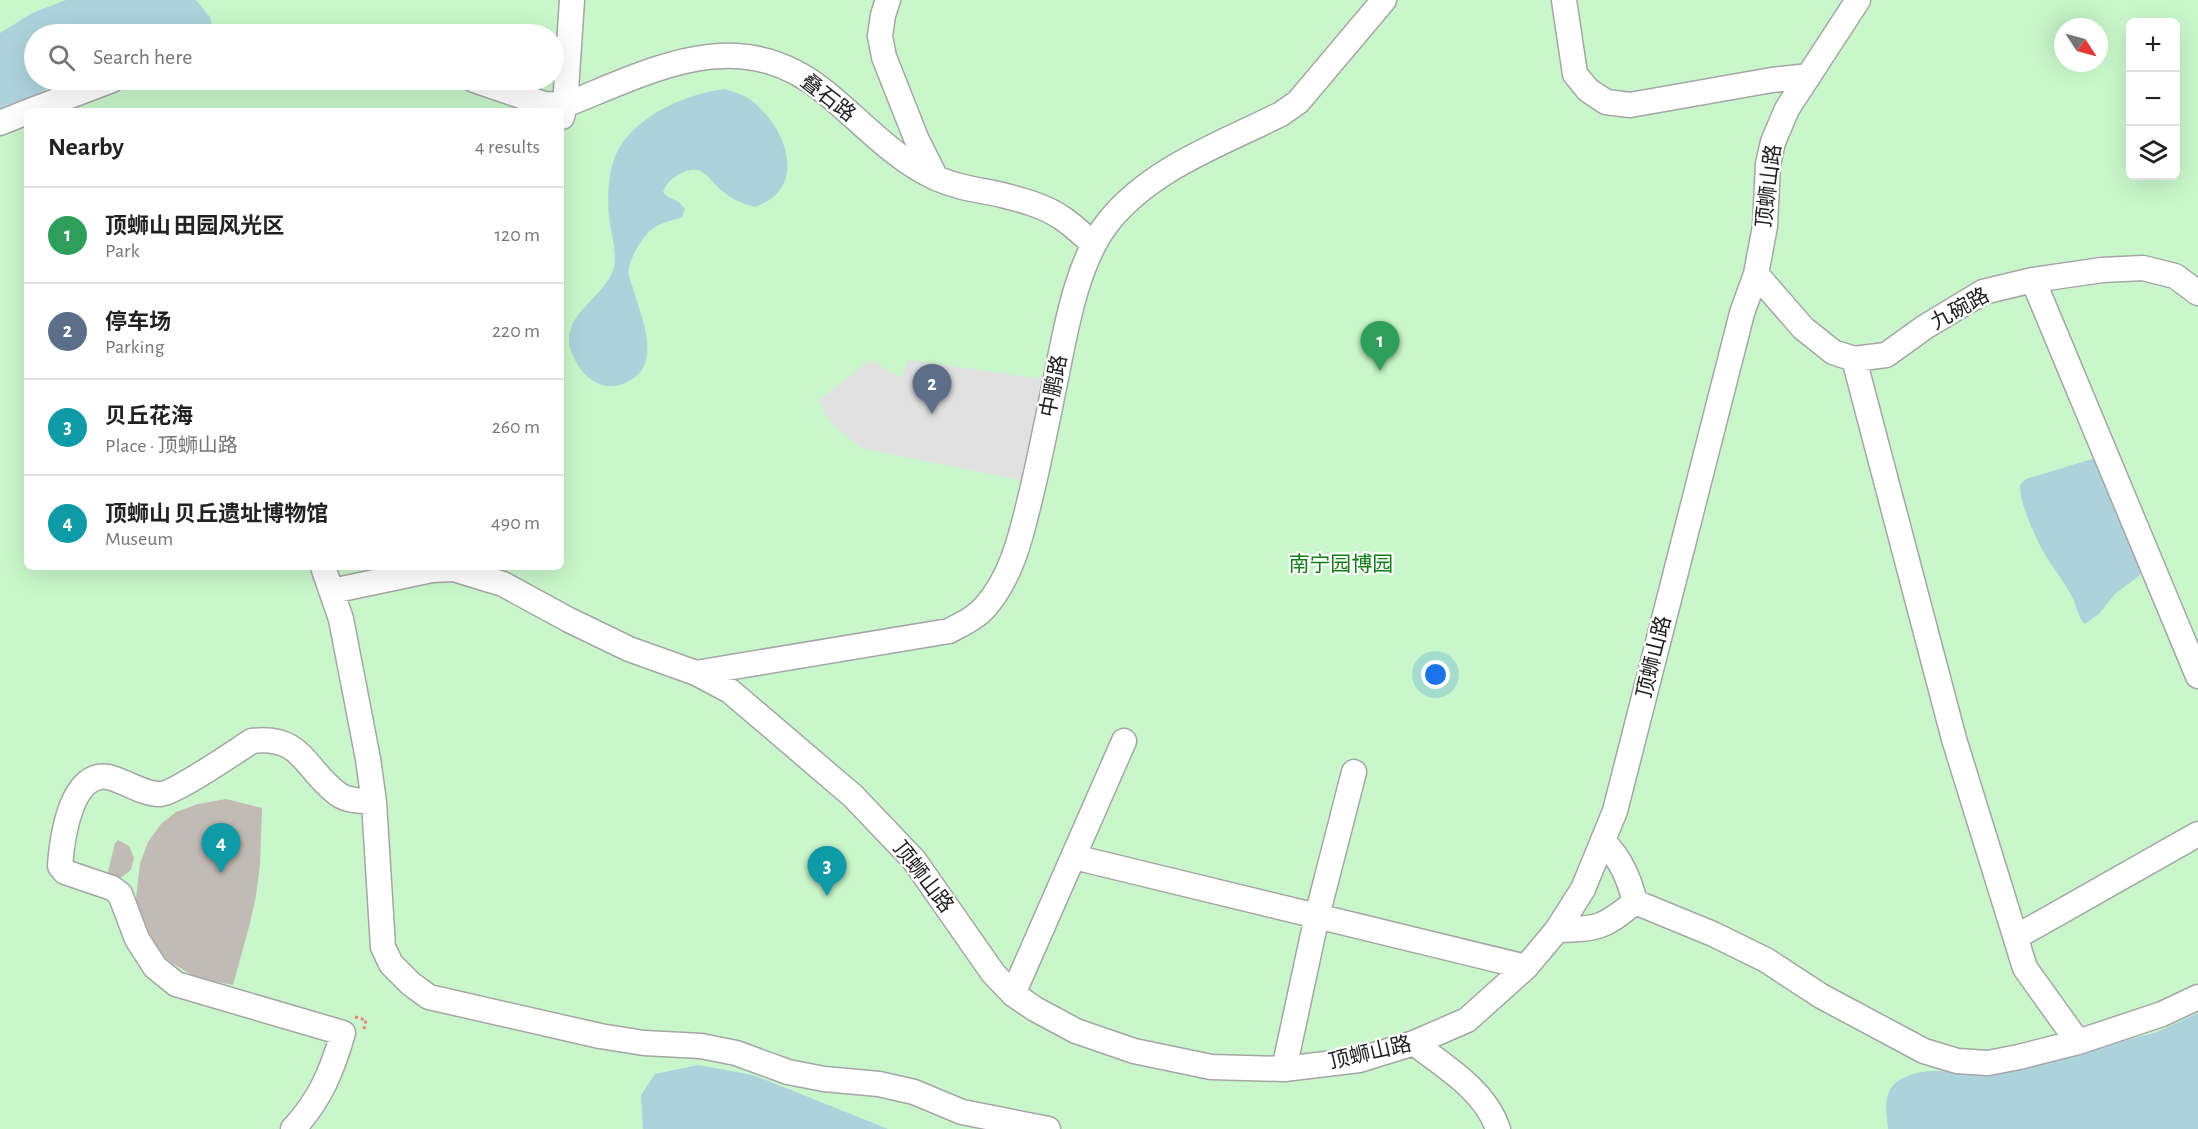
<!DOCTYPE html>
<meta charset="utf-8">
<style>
body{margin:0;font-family:"Alegreya Sans","Noto Sans SC",sans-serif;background:#f2f2f2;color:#222}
.controls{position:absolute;right:18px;top:18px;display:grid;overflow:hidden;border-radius:9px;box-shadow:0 6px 24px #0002}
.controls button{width:54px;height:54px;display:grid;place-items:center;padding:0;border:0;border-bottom:2px solid #e0e0e0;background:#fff;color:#222;font:30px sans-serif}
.compass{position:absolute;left:2054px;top:18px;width:54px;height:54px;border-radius:50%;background:#fff;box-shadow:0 6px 24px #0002;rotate:126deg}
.you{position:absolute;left:1436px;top:675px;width:21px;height:21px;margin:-15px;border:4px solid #fff;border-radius:50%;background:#1a73e8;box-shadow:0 0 0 9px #1a73e833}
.badge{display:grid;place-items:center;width:39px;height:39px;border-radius:50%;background:#0f766e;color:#fff;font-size:20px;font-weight:700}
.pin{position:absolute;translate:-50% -50px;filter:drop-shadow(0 2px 3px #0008)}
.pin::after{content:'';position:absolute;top:32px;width:21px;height:18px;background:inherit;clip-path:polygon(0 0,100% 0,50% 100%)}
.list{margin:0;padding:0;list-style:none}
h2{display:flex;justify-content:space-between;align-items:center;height:78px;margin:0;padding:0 24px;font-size:26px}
h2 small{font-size:20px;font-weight:400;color:#767676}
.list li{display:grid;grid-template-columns:39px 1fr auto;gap:18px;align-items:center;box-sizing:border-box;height:96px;padding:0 24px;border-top:2px solid #e0e0e0}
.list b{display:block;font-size:22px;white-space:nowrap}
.list p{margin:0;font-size:20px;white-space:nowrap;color:#767676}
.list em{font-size:20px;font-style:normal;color:#767676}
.icon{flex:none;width:33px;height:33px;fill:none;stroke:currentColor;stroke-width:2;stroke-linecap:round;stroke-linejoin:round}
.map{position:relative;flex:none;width:2198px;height:1129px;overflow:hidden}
.search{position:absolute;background:#fff;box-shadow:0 6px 24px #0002;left:24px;top:24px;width:540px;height:66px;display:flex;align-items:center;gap:15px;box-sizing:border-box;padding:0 21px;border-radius:33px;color:#767676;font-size:22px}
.panel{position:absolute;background:#fff;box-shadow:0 6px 24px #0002;left:24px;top:108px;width:540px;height:462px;border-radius:9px}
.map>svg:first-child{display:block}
</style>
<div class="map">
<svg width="2198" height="1129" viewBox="0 0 2198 1129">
<rect width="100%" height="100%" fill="#f1eee9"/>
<path fill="#c9f7cb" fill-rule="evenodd" d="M0,0H2198V1129H0ZM2130,22H2176V176H2130ZM2063,27H2099V63H2063ZM34,34H554V80H34ZM27,111H561V567H27Z"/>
<path fill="#e1e1e1" d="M870,360L901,378L908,360L1043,379L1025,481L864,449L834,427L818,401Z"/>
<path fill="#acd3dc" d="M66,0H196L210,17L215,34H34V80H65L0,112V33L32,13Z
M725,89C733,92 744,95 751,100C787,128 809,188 755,207C744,204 733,200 725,193C707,180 704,160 678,175C671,179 666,184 663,192C670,201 677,197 685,209L682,217C675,220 668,221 661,224C646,229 633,252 629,267C627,273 631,282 633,288C641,317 664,366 627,382C618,387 607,388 597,383C585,377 578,367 573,356C554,316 607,298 614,267C617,249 611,235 609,217C607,196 608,169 618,150C638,114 687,94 725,89Z
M2092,459H2096L2142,567L2140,575L2115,594L2099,614L2085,624C2078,619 2076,603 2071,595C2063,579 2051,566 2043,551C2035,536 2019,503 2020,485L2026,479Z
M2198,1013V1129H1888C1887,1117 1884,1103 1889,1092C1895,1077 1918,1071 1933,1071C1943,1070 1954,1074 1965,1075C1977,1076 1989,1075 2002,1073L2157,1032Z
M698,1065L753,1075L888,1129H643L641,1095L655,1074Z"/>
<path fill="#c2bab5" d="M226,799L262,808L260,865L256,896L250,923L233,985L199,979L170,962L156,948L148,936L141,921L136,898L140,864L148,842L161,824L176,812L198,804Z
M118,840L129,846L134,858L131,870L118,880L107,876L115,843Z"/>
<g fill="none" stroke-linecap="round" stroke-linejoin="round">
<defs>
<path id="minor" d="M888,0L883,15L880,36L884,57L916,138L936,178
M1564,0L1575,74L1588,90L1606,102L1630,105L1772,80L1809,76
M474,80L544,104L565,105C654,70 738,21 825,92C861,121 894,159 936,178C958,188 980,190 1002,195C1022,200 1045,206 1062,218C1073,225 1083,235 1093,244
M30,111L112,80
M562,117L565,105L572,0
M0,123L27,112
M1756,274L1803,328L1833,352L1854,359L1886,355L1925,327L1983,292L2033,280L2102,270L2143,268L2175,276L2198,293
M2033,280L2198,676
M1854,359L1954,739L2025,968L2078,1042
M323,567L341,619L368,759L374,802L383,947L391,964L411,984L429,997L600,1036L644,1043L701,1046L736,1053L788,1072L824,1079L879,1084L914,1092L962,1112L1048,1129
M332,591L432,570L454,569L503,584L569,620L629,649L696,673L730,691L853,796L914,860L993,973L1013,994L1035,1009L1076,1031L1134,1051L1211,1067L1284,1069L1359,1060L1414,1043L1467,1020L1526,967L1557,930L1583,889L1615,811L1742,313L1756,274L1765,226L1768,164L1773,142L1787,109L1858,0
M696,673L949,631C962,624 976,618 986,606C1010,578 1020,541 1028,507C1039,464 1047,421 1056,378C1066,328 1077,261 1109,221C1152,168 1221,144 1281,114L1298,102L1384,0
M1604,842C1621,860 1629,878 1635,902
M1074,857L1526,967
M1557,930C1598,929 1603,928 1635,902L1713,934L1766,960L1821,996L1924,1051L1957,1061L1988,1063L2019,1057L2078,1042L2162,1014L2198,997
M2016,937L2198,834
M1013,994L1124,741
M1414,1043C1445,1067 1485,1090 1498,1129
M1284,1069L1317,916L1354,772
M293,1129C320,1100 332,1071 343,1033L176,984L155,967L137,939L120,894L112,888L65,872L60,866C62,839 71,766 112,778C125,782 147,795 160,794C174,794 236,751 252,741C303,735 304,769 338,794C347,801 362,801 374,802"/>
</defs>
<use href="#minor" stroke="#a5a5a5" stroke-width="27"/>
<path stroke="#f37f77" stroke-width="3" stroke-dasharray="3 3" stroke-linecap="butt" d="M355,1017L366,1020L364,1029"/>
<use href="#minor" stroke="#fff" stroke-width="24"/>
</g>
<g text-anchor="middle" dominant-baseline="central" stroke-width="4.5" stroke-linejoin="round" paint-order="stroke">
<g font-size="21" fill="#212121" stroke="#fff">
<text transform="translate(828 98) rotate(38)">叠石路</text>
<text transform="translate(1769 186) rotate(-83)">顶蛳山路</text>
<text transform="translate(1960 309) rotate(-29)">九碗路</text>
<text transform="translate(1054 386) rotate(-79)">中鹏路</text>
<text transform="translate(1654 657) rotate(-76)">顶蛳山路</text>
<text transform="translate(923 877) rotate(52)">顶蛳山路</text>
<text transform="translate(1370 1053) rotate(-13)">顶蛳山路</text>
</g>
<g font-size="21" fill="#127d17" stroke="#fff">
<text x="1341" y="564">南宁园博园</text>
</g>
</g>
</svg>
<div class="controls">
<button>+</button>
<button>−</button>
<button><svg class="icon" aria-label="layers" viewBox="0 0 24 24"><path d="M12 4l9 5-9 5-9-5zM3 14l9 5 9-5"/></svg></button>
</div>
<svg class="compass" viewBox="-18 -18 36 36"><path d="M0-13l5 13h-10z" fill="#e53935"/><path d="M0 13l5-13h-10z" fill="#767676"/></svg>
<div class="you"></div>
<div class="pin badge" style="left:1380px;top:371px;background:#2e9e5b">1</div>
<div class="pin badge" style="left:932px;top:414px;background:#5c6f8a">2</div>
<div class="pin badge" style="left:827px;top:896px;background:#0f9aa8">3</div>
<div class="pin badge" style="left:221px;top:873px;background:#0f9aa8">4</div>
<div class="search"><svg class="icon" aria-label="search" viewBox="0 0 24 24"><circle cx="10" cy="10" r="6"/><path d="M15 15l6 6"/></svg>Search here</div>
<section class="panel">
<h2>Nearby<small>4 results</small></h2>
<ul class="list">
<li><span class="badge" style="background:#2e9e5b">1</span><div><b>顶蛳山 田园风光区</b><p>Park</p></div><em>120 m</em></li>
<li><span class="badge" style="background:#5c6f8a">2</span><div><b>停车场</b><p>Parking</p></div><em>220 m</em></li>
<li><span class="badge" style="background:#0f9aa8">3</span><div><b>贝丘花海</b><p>Place · 顶蛳山路</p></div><em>260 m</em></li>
<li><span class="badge" style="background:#0f9aa8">4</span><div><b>顶蛳山 贝丘遗址博物馆</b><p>Museum</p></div><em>490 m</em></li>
</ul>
</section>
</div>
